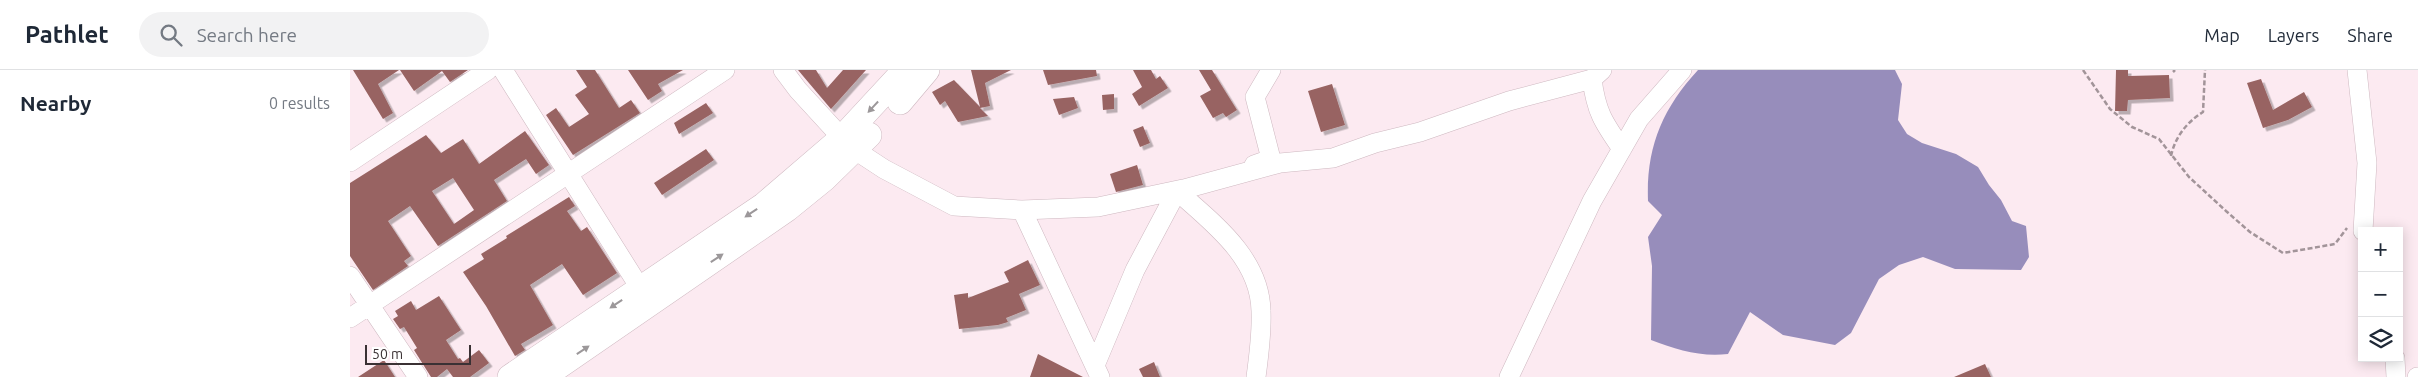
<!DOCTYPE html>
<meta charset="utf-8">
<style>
body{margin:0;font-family:Ubuntu,sans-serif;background:#f2f2f3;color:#1f2937}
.controls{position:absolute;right:15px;bottom:15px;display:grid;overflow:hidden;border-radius:0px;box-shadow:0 2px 12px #0003}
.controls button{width:45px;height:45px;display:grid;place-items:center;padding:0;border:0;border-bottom:1px solid #e0e1e3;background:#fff;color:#1f2937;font:25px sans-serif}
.scale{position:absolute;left:15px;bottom:12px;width:106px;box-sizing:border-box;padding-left:5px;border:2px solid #3a3134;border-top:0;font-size:14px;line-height:18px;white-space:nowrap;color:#3a3134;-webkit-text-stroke:4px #fff;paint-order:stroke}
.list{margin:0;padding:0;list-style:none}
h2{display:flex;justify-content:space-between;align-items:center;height:65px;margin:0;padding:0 20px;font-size:21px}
h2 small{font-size:16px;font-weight:400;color:#747a83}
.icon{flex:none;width:28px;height:28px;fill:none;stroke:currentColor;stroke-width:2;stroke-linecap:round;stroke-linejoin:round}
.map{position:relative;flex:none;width:2068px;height:307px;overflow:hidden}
header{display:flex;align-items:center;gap:30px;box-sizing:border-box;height:70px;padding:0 25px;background:#fff;border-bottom:1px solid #e0e1e3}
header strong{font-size:24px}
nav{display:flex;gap:28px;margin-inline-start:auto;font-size:18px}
.search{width:350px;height:45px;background:#f2f2f3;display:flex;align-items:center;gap:12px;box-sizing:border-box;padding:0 18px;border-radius:28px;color:#747a83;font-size:19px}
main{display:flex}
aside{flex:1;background:#fff}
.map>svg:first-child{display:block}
</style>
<header>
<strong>Pathlet</strong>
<div class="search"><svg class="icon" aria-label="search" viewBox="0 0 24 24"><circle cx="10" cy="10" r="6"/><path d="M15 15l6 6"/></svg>Search here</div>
<nav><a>Map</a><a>Layers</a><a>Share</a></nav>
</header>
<main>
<aside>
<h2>Nearby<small>0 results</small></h2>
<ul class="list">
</ul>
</aside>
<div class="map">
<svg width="2068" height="307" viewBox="0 0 2068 307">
<defs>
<filter id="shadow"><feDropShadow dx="3.5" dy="3.5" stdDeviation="0" flood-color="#0004"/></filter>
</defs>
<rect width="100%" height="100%" fill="#fceaf1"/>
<path fill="#978dbb" d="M1348,0H1545L1552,14L1548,50L1557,64L1572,73L1606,84L1628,97L1639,115L1651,130L1662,151L1676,156L1679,187L1671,200L1605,199L1573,187L1549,195L1529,209L1501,263L1485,275L1433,265L1400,242L1378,284C1350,287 1327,280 1301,270L1302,196L1298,167L1312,145L1298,131C1296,78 1312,39 1348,0Z"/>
<path fill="#986462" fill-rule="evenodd" filter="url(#shadow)" d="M3,0H49L28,14L43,43L33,49Z
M50,0H118L100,12L92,1L64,21Z
M226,0H245L269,38L281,30L290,43L223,85L196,45L206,38L219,57L239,44L225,25L237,17Z
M278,0H333L308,14L312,21L298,30Z
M448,0H466L477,18L493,0H516L481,39Z
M621,0H661L635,13L640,36L630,38L638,46L608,52L595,31L590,35L582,22L604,10L630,37Z
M693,0H746L747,6L698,15Z
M783,0H801L806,9L810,6L818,18L789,36L782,24L792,17Z
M849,0H862L887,40L876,47L873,43L863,48L850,26L861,20Z
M1766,0H1778V6L1819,5L1820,28L1778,30L1777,41H1765Z
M1911,9L1923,40L1954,22L1962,37L1938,50L1913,58L1897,13Z
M982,14L995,55L971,62L958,21Z
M764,24V39L753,40L752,25Z
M724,27L728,38L709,45L703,29Z
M356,33L363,43L329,64L324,53Z
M793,56L800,73L790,77L783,60Z
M175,61L199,95L186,104L176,89L144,110L157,131L88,176L60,136L38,151L61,186L54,191L58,196L23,220L0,186V113L76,65L91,83L113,69L129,94ZM103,108L124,140L104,154L82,121Z
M356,79L364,90L312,125L304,113Z
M787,95L793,115L766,122L760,104Z
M219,127L225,136L217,141L231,161L237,157L267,203L233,225L212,194L180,215L203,255L171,274L175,280L165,286L136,236L113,202L134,189L131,184L157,168L156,166Z
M678,190L690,215L669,224L676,240L656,248L658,252L648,255L609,259L604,225L618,223V228L659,212L654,202Z
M89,226L111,260L96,270L108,289L110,288L113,292L129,280L139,293L120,307H103L97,299L87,307H81L64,280L67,278L54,257L50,259L43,249L48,246L45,241L61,231L66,240Z
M688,284L733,307H680Z
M34,290L45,307H8Z
M804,292L810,307H793L789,299Z
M1635,294L1641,307H1604Z"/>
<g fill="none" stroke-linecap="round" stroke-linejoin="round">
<defs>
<path id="minor" d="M153,0L290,218
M433,0L448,20L492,68L505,80L534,99L604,136L672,140L750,307
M2007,0L2017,93L2013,161
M1242,9C1246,41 1253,52 1272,79
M0,92L138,0
M904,95L921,89L905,27L921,0
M827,121C863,153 910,188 911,241C912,263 909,285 906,307
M672,140L748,137L833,119
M0,206L68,307
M0,248L375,0
M2045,288L2046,307
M746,293L785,200L827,121L930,93L983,88L1025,73L1070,62L1159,31L1242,9L1252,0
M1159,307L1242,131L1289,49L1332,0
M2067,307H2068"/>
<path id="major" d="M550,32L577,0
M160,307L414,135L492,68L555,0
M193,307L437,139L474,109L519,65"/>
</defs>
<use href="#minor" stroke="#ceb8c0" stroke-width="20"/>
<use href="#major" stroke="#ceb8c0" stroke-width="26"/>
<path stroke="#a29499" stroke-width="2.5" stroke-dasharray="5 2.5" stroke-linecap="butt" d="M1733,0L1760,39L1782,57L1809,69L1839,107L1876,141L1900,162L1933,183L1985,174L1997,158
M1823,2L1825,0
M1821,86C1825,67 1837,52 1853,42L1855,0"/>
<use href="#minor" stroke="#fff" stroke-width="19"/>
<use href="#major" stroke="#fff" stroke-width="25"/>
</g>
<defs><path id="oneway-solid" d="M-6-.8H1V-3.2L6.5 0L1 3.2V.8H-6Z" transform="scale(1.25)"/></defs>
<g fill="#9c989a">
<use href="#oneway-solid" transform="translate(523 37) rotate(133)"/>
<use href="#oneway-solid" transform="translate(401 143) rotate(146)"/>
<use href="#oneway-solid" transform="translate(367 188) rotate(-34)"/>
<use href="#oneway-solid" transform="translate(266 234) rotate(146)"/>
<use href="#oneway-solid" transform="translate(233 280) rotate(-34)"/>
</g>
</svg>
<div class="controls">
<button>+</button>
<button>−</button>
<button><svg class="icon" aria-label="layers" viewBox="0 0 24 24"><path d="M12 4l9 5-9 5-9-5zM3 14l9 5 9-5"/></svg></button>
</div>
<div class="scale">50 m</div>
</div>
</main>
